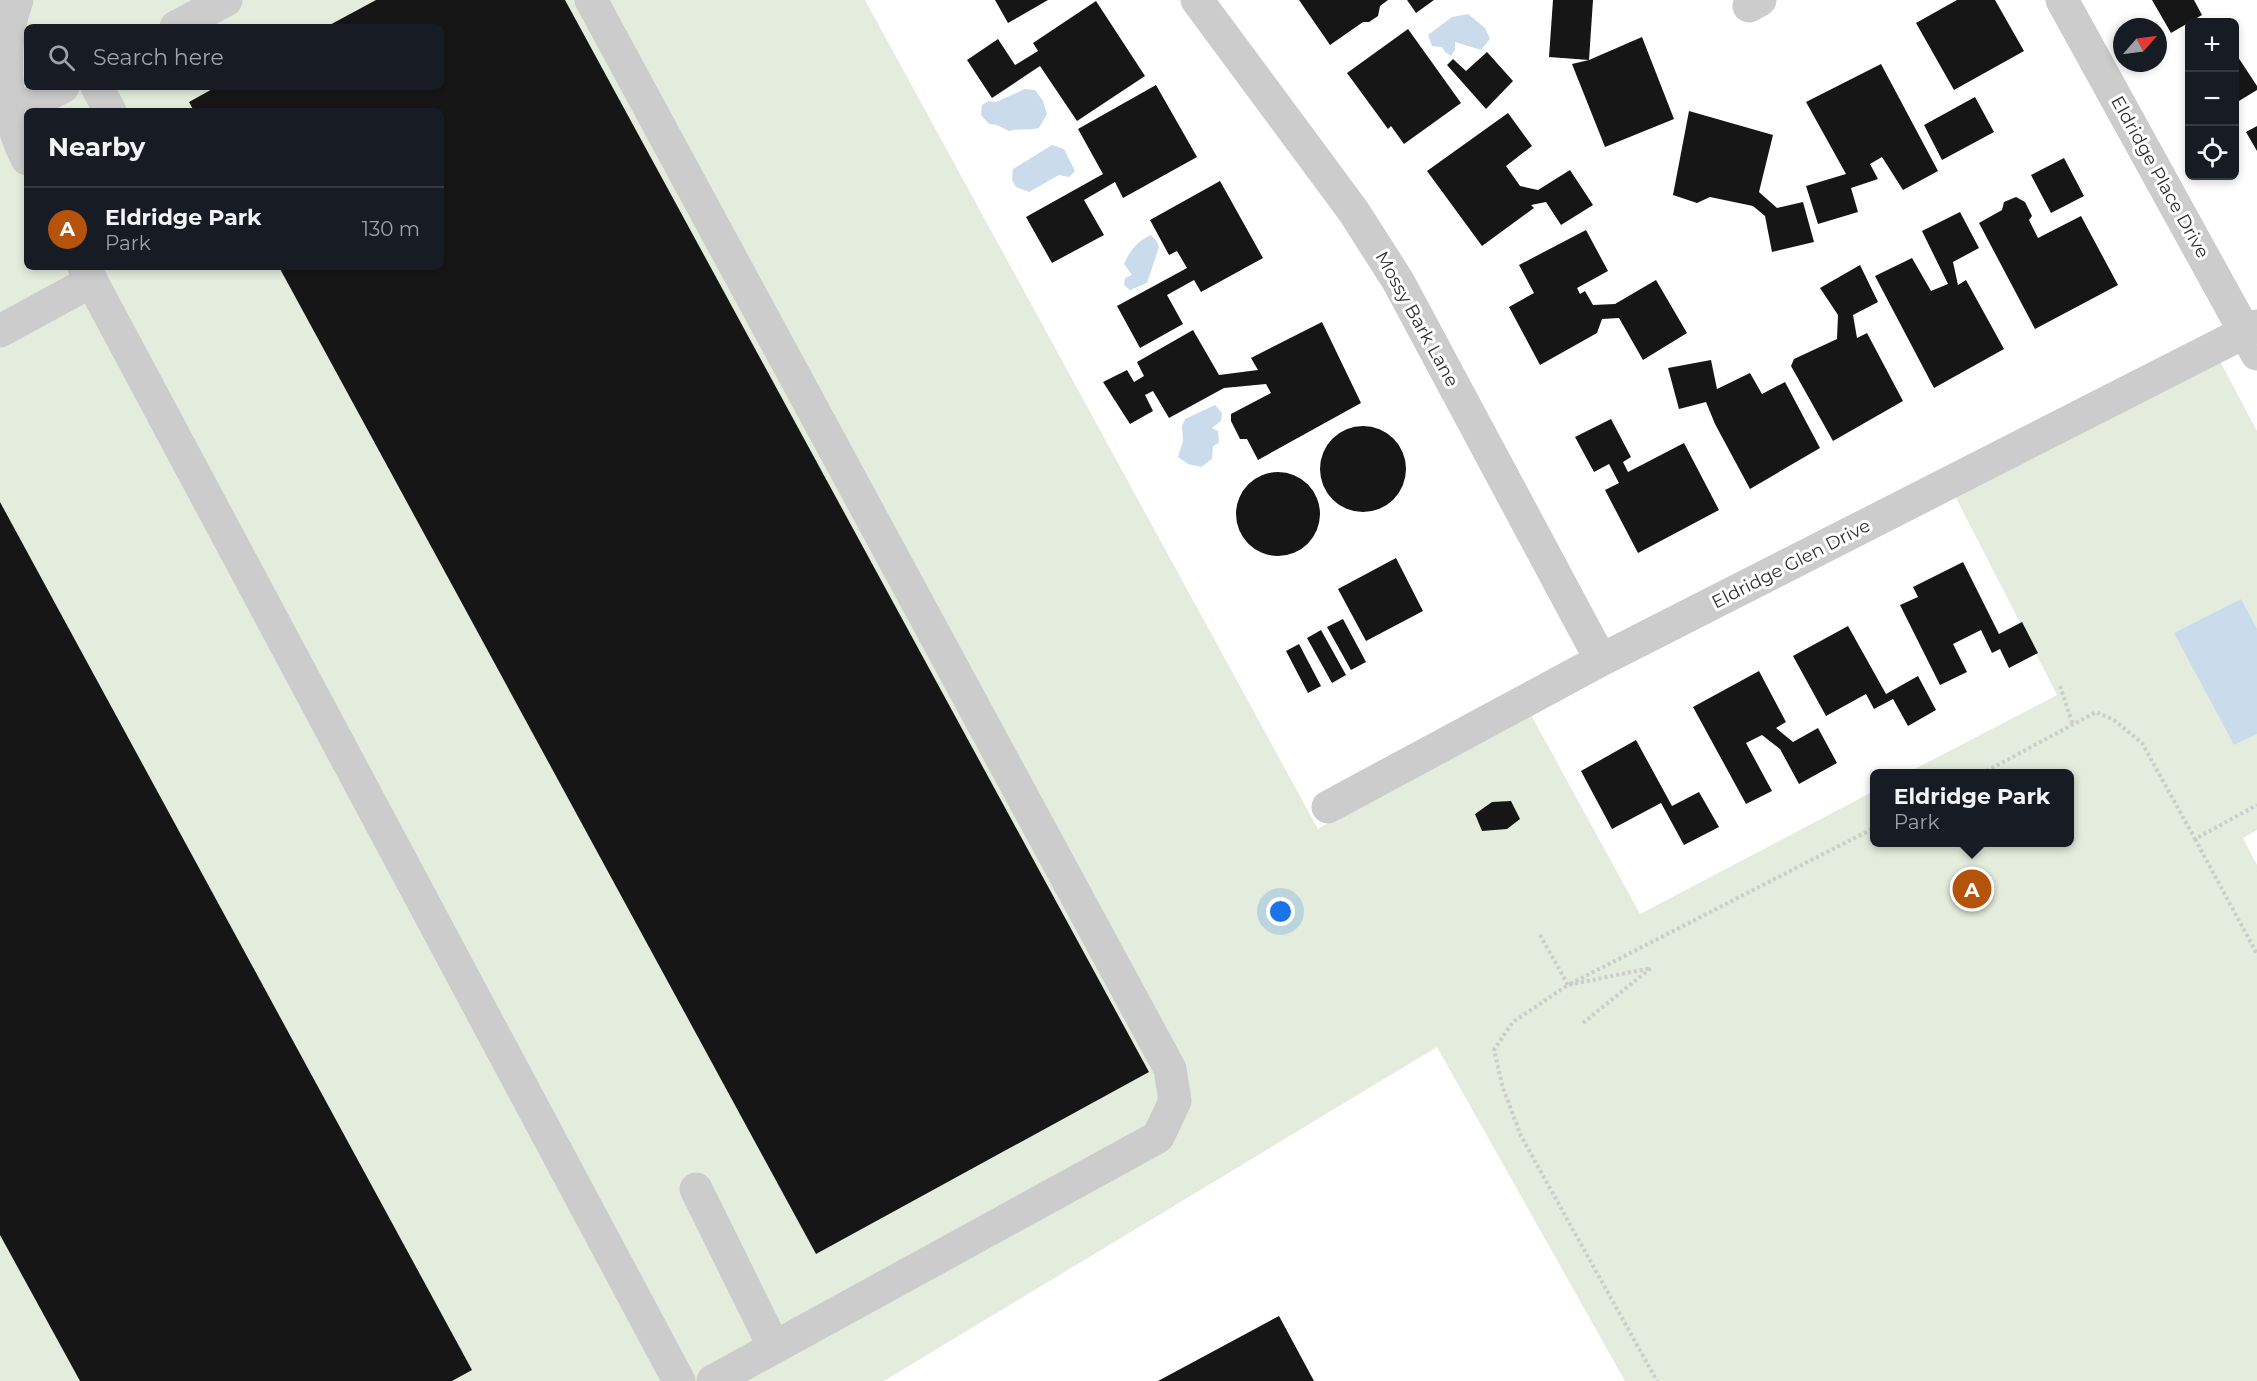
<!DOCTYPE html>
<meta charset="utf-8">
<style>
body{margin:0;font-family:Montserrat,sans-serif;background:#242831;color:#f1f3f6}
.controls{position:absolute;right:18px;top:18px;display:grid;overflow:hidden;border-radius:9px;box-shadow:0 3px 9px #0003}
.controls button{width:54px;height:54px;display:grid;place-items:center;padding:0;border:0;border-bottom:2px solid #363941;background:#171b24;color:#f1f3f6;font:30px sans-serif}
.compass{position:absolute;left:2113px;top:18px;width:54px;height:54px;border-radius:50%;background:#171b24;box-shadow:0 3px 9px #0003;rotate:62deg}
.you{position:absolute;left:1281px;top:912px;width:21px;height:21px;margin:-15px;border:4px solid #fff;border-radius:50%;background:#1a73e8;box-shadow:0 0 0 9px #1a73e833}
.badge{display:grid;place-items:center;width:39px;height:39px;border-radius:50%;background:#b45309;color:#fff;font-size:20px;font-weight:700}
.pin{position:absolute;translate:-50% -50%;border:3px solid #fff;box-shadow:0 2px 6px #0006}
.popup{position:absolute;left:1870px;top:769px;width:204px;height:78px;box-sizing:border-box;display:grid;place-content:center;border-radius:9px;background:#171b24;filter:drop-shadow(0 2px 4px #0005);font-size:20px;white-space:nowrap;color:#9ea1a6}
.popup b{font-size:22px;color:#f1f3f6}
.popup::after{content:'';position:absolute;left:50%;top:100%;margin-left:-12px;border:12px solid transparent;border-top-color:#171b24}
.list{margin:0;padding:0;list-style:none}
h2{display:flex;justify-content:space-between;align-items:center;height:78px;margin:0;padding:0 24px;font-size:26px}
h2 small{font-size:20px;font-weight:400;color:#9ea1a6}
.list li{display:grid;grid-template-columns:39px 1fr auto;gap:18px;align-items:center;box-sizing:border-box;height:84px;padding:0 24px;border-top:2px solid #363941}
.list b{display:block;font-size:22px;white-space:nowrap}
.list p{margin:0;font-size:20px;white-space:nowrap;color:#9ea1a6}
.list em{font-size:20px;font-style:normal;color:#9ea1a6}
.icon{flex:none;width:33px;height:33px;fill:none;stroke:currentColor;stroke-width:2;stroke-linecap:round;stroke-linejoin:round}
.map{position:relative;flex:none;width:2257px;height:1381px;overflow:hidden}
.search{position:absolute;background:#171b24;box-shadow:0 3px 9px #0003;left:24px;top:24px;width:420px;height:66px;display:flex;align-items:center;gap:15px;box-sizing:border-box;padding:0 21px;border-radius:9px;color:#9ea1a6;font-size:22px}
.panel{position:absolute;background:#171b24;box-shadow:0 3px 9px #0003;left:24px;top:108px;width:420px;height:162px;border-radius:9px}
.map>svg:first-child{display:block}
</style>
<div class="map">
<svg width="2257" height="1381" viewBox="0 0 2257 1381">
<rect width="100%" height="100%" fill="#fff"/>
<path fill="#e4eddd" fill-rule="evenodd" d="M0,0H865L1318,829L1524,702L1640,914L1874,791V842H2070V774L1907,773L2057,695L1954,494L2214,350L2257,431V830L2243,838L2257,865V1381H1625L1437,1047L884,1381H0ZM27,27H441V87H27ZM27,111H441V267H27Z"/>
<path fill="#cadcec" d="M1468,14L1485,28L1490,39L1481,50L1455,42V50L1451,56L1445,52L1442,47L1432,46L1428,35L1452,17Z
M1025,89L1035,90L1043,101L1047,114L1039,128C1029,131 1020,128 1009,131L997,125L989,124L981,115L982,105L988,101L996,102Z
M1052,145L1064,149L1075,171L1069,177L1059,175L1029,192L1016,187L1012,180L1013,169Z
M1151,235L1156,240L1159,247L1147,283L1130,290L1124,285L1125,278L1132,275L1124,264C1129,252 1138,240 1151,235Z
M1215,405L1222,413L1221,421L1212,428L1218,431L1219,443L1213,446L1212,459L1201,467L1188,464L1178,457L1183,441L1182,426L1185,419Z
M2241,599L2257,629V734L2234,745L2174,633Z"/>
<path fill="#161616" d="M376,0H565L1149,1072L816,1254L279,267H441V111H194L189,102L216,87H441V27H326Z
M995,0H1048L1008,23Z
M1299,0H1388L1380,6L1378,16L1369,22H1363L1330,45Z
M1407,0H1434L1416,13Z
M1553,0H1593L1589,60L1549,57Z
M1957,0H1995L2024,51L1954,90L1916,23Z
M2152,0H2194L2202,15L2171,33Z
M1096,1L1145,76L1077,121L1040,66L992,98L967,60L998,39L1015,65L1038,51L1033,43Z
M1408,29L1461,103L1404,144L1391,126L1388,129L1347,73Z
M1642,37L1674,119L1605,147L1572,64L1589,60Z
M2234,51L2257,86V90L2234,104Z
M1487,52L1513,81L1486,109L1447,65L1453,59L1466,71Z
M1881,64L1938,171L1903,190L1882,157L1870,164L1878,179L1851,188L1858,212L1818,224L1806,186L1846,174L1806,102Z
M1156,85L1197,157L1123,198L1115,182L1084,200L1104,235L1052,263L1026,217L1103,174L1078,129Z
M1975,97L1994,132L1942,160L1924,125Z
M1689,111L1773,135L1759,192L1777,208L1803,202L1814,242L1772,252L1765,216L1753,206L1710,197L1697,203L1673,195Z
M1508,113L1532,146L1506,166L1520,186L1538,190L1570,170L1593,205L1561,225L1546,202L1531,205L1534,208L1482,246L1427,171Z
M2257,126V151L2246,132Z
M2064,158L2084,196L2051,213L2031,175Z
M1220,181L1263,258L1201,292L1194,280L1167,295L1183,324L1140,348L1117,306L1187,268L1177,251L1169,255L1150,220Z
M2016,197L2025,202L2032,216L2029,220L2038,238L2081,216L2118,285L2035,329L1979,223L2002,210L2004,202Z
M1960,212L1979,248L1953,262L1958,285L1966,280L2004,349L1934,388L1875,276L1912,258L1931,291L1948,284L1922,231Z
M1586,230L1608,271L1577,288L1580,294L1585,291L1593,305L1615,304L1656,280L1687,333L1643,360L1619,318L1602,319L1597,333L1540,365L1509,307L1534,293L1519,265Z
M1860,265L1878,302L1853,315L1857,338L1867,333L1903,401L1833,441L1791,366L1794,359L1837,339L1838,315L1820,288Z
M1322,322L1361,403L1258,460L1247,439H1240L1231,421V414L1271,393L1266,384L1224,388L1169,418L1153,391L1145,395L1153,411L1130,424L1103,382L1127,370L1134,382L1144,376L1137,362L1193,330L1219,375L1258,370L1251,358Z
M1711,360L1717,389L1750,373L1762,394L1785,382L1820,448L1750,489L1715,424L1706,402L1679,409L1668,368Z
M1611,419L1631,457L1623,462L1628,472L1684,443L1719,510L1638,553L1605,490L1619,483L1609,464L1594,472L1575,437Z
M1320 469a43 43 0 1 1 86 0a43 43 0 1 1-86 0Z
M1236 514a42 42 0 1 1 84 0a42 42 0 1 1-84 0Z
M0,502L472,1370L452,1381H80L0,1235Z
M1396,558L1423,611L1366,641L1338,589Z
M1963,562L1999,634L2022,622L2038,653L2009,668L2000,649L1992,653L1981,630L1953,644L1967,672L1940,685L1900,605L1918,597L1913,587Z
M1343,619L1366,662L1351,670L1327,627Z
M1848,626L1886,694L1918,676L1936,710L1908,726L1893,699L1874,709L1866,694L1826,716L1793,656Z
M1321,630L1346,675L1332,683L1307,638Z
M1299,644L1321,686L1308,693L1286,651Z
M1759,671L1786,722L1776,728L1793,742L1818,728L1837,763L1799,784L1780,749L1762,735L1746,743L1772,791L1746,804L1693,707Z
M1636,740L1672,806L1699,792L1719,827L1684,845L1661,803L1612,829L1581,771Z
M1511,801L1520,819L1507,829L1482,831L1475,814L1492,802Z
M1279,1316L1314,1381H1158Z"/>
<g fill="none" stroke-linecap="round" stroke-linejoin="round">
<path stroke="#ccc" stroke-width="4" stroke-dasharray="3 3" stroke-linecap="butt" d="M2060,686L2073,725
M1981,774L2096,712L2114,720L2142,743L2195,839L2257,805
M2195,839L2257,954
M1540,935L1568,985L1874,828
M1583,1023L1651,968L1568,985L1513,1022L1494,1050L1503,1088L1521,1136L1657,1381"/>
<path stroke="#ccc" stroke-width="33" d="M17,0C0,45 4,116 27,159
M591,0L1170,1069L1175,1101L1158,1137L713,1381
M1197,0L1354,212L1398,281L1601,660
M2062,0L2257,354
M1749,6L1760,0
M176,27L226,0
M97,87L110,111
M10,113L63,87
M84,267L679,1381
M0,331L92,281
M1328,807L1601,660L2257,326
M696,1189L774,1347"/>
</g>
<g text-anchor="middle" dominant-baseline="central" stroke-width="6" stroke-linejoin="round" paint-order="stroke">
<g font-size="18" fill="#2f2f2f" stroke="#fff">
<text transform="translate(2160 177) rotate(61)">Eldridge Place Drive</text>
<text transform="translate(1417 319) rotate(61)">Mossy Bark Lane</text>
<text transform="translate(1791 564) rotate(-27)">Eldridge Glen Drive</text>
</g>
</g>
</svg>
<div class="controls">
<button>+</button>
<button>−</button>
<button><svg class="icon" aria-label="locate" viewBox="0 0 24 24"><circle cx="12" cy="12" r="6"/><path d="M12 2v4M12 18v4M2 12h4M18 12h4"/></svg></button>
</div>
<svg class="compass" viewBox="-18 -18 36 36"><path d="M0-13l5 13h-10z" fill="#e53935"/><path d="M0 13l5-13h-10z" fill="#9ea1a6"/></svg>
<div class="you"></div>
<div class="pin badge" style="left:1972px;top:889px">A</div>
<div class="popup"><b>Eldridge Park</b>Park</div>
<div class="search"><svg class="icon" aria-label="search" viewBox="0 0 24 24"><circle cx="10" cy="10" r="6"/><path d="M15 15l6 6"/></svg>Search here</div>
<section class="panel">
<h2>Nearby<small></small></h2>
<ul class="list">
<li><span class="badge">A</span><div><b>Eldridge Park</b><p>Park</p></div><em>130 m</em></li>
</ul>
</section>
</div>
